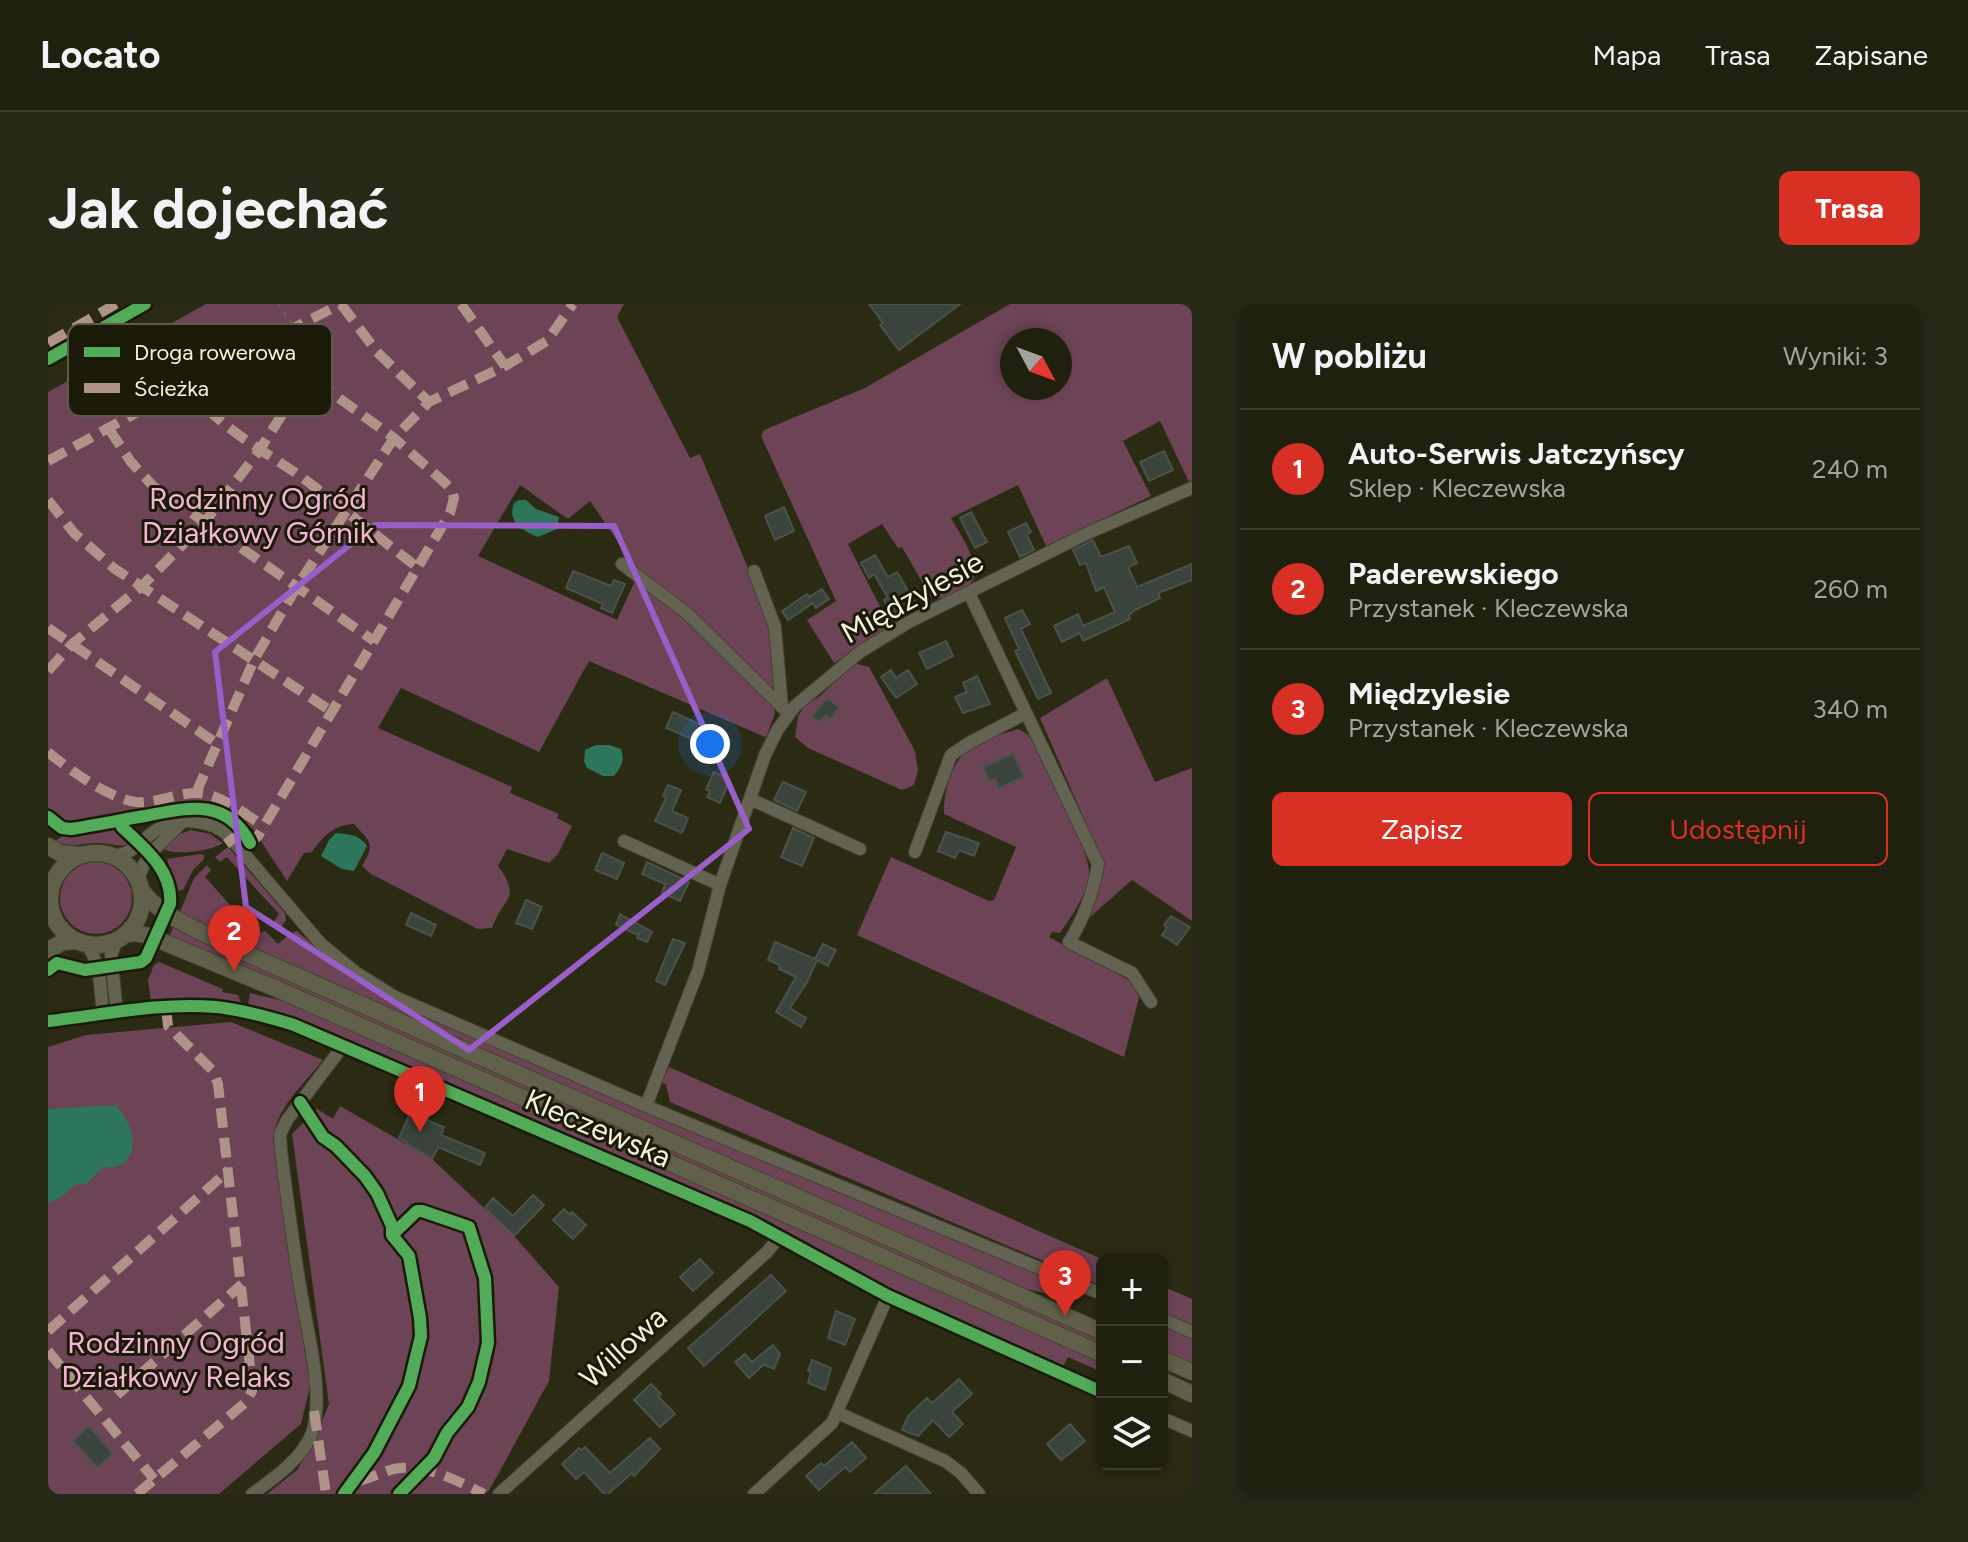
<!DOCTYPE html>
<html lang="pl">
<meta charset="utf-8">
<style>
body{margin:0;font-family:Figtree,sans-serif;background:#282817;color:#f1f3f6}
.controls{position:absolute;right:24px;bottom:24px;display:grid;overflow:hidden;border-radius:12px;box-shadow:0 4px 12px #0003}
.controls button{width:72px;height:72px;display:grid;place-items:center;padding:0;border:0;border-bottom:2px solid #3d3e2e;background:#20200e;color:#f1f3f6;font:40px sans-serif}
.compass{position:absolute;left:952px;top:24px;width:72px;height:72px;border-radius:50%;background:#20200e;box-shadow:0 4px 12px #0003;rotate:131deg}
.you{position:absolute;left:662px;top:440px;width:28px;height:28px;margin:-20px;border:6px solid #fff;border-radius:50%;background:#1a73e8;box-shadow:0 0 0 12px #1a73e833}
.badge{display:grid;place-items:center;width:52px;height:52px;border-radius:50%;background:#d93025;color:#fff;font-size:26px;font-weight:700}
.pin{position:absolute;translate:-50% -66px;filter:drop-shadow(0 2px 4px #0008)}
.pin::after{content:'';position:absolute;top:42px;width:28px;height:24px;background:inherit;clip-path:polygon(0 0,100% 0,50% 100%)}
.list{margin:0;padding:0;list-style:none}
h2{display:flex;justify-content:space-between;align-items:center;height:104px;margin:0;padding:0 32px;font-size:34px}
h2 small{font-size:26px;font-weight:400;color:#a2a39e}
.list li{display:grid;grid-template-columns:52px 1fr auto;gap:24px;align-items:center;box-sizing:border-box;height:120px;padding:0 32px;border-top:2px solid #3d3e2e}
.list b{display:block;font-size:30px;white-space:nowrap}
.list p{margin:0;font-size:26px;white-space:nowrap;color:#a2a39e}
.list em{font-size:26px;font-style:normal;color:#a2a39e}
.actions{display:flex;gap:16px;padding:24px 32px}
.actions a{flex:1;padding:18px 0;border:2px solid #d93025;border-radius:12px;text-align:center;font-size:28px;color:#d93025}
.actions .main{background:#d93025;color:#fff}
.icon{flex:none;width:44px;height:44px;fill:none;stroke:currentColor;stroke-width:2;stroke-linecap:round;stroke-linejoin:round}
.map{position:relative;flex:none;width:1144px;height:1190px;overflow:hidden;border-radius:12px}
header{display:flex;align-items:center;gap:48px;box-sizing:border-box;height:112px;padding:0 40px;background:#20200e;border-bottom:2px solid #3d3e2e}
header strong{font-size:38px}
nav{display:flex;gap:44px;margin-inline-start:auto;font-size:28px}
.intro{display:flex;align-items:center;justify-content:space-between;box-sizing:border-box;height:192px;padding:0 48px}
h1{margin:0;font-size:56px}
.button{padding:20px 36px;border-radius:12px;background:#d93025;color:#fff;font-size:28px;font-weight:700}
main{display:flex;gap:48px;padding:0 48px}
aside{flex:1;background:#20200e;border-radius:12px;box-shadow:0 4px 12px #0003}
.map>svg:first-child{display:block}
</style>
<header>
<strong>Locato</strong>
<nav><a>Mapa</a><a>Trasa</a><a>Zapisane</a></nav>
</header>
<div class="intro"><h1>Jak dojechać</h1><a class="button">Trasa</a></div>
<main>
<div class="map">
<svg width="1144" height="1190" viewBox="0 0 1144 1190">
<rect width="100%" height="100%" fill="#2b2a13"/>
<path fill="#6d4456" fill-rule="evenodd" d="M158,0H576L569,13L642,154L652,150L721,314L728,393L725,400L727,409L719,431L717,433L541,357L491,448L353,384L330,424L464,483L462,489L511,510L509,514L524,522L510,550L501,559L459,545L450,562C474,595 456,592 444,624L430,625L323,570L314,562C328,539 322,538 306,520C286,521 275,532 264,548L256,549L239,577L205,525L178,506L152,498L21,519L0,504V88ZM472,181L520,215L542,197L582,255L586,279L569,316L430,252Z
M962,0H1144V177L1141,178L1112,117L1075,137L1103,192L998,242L970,181L903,214C911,228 936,264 923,279C920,283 911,288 907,290C898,295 891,296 882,292L854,243L850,244L834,220L800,240L843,324L786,359L759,316L788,297L713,132L716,126L817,84ZM964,36H1012V84H964Z
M806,359L821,363L867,447L870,466L866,481L854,486L760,444L747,433L750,412L757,401L771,393Z
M1059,374L1107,478L1144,464V617L1084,576L1042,613L1056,568L1052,551L992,414Z
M970,425C973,426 978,429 980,431C995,449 1041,546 1041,567C1041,588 1024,612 1012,629L1004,628L1001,633L1081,676L1091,693L1076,753L809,631L843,553L941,597L946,596L968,543L896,510C895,490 903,458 921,445C935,435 954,430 970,425Z
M64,523L74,527L86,539C74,544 66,540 53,539C37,538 23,545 7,537L16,531Z
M143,526L162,530L175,539C163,547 128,552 115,545L129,531Z
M180,543L237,609L238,616L234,622H228L226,617L231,610L179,553L172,558L167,553Z
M152,550L156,551V555L145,566L135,586L129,587L119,555Z
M12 594a36 36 0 1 1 72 0a36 36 0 1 1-72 0Z
M159,561L163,566L157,573L208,630L217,627L230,640L243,629L249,627L294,666L328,690L355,704L1007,977L1001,990L978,985L177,631L132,608L146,574Z
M126,621L247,680L1054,1036V1042L122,631Z
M111,658L175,685L174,688L190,691L193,699L138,696L103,698L100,676L106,661Z
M202,689L240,698L1054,1058V1068L1020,1053L1014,1064L854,993L729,923L258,720L200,702Z
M183,718L275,756C256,780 227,805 225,836L262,1082L253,1120L171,1190H0V743L38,731Z
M621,763L1056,956L1054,982L622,798L618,780L614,779Z
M292,802L384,855L466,932L511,983L501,1077L442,1185L437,1190H219L249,1166L265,1140L281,1100L244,830L269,805L285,815Z
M1114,982L1144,995V1021L1114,1008Z
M1114,1021L1144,1034V1060L1114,1047Z"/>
<path fill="#2e765b" d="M471,196H478L488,205L511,213L509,225L490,233C474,226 459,218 466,199Z
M548,441H561L573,445C577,456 573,464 566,472H555L539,464L536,457L537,446Z
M288,529C301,530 312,531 319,542L306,567L294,565L273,552L281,536Z
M67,801C82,816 97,848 70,862C64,865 58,861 52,866C47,870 43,876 38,880L27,881L12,894L0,898V805Z"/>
<path fill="#3a433c" stroke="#4b524c" stroke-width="2" d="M821,0H912L851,46L832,21L835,19Z
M1116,147L1125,166L1101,177L1092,158Z
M736,203L746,227L727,236L717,212Z
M923,208L939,238L927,244L912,214Z
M978,219L983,228L979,231L986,246L972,253L960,228Z
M1045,236L1053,253L1081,242L1089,259L1080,263L1089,283L1144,260V276L1110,289L1112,294L1087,306L1081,311L1082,315L1063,324L1035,337L1032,329L1014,338L1006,322L1030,310L1035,322L1067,308L1056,283L1048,287L1038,259L1032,261L1025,246Z
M827,251L840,273L849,268L866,297L844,310L836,296L840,294L826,270L821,274L813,259Z
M525,267L563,282L566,276L577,280L564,309L553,304L555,300L518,284Z
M774,285L781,295L768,304L765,299L740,316L734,307L759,290L763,295L761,293Z
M974,306L982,320L973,325L1003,389L990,395L967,347L971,345L957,314Z
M898,337L905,352L879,365L871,349Z
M843,366L848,374L860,366L869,380L848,394L833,373Z
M929,372L942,400L915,409L907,393L919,388L915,379Z
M779,394L791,403L782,415L778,411L772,418L764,412Z
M625,408L656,422L649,437L618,424Z
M965,449L976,473L951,484L947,475L941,477L935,463Z
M666,468L682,476L672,499L659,493L662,487L658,485Z
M735,478L758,488L749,507L726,496Z
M620,481L633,486L624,507L640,514L634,529L607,517L618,494L615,492Z
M745,524L766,534L754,562L733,553Z
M898,528L931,539L926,552L911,546L907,554L890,547Z
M554,549L576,559L569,575L547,566Z
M599,558L641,578L632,597L614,589L617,580L594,570Z
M478,596L494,603L484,625L468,619Z
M363,609L388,621L383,632L358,621Z
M572,610L604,628L599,638L589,634L592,627L590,631L568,621Z
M1123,612L1142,623L1129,641L1114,631L1119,624L1116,621Z
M625,635L637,639L617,681L608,677Z
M727,638L767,655L775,640L788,646L780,662L769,656L758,680L742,704L758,714L753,723L728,708L748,673L731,665L732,661L720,656Z
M362,809L396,823L393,831L437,849L432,861L390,843L384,855L351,834Z
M485,891L496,901L466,932L437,904L445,894L465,912Z
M516,905L522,911L524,908L538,921L525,935L505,916Z
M652,955L665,969L645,987L632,973Z
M723,971L738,987L656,1062L640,1044Z
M788,1007L807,1015L797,1041L780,1034Z
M725,1041L732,1050L726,1065L714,1060L715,1061L701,1074L687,1058L697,1050L704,1058Z
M764,1056L783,1064L777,1086L760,1079L763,1068L760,1067Z
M911,1075L924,1090L904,1108L915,1120L901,1133L885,1116L870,1132L854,1126L860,1112L879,1094L884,1099Z
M603,1080L613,1090L610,1092L627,1110L612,1123L586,1096Z
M1022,1120L1037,1137L1013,1156L999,1140Z
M41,1122L65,1150L49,1164L25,1137Z
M602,1134L612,1145L586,1172L584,1169L560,1190H556L536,1168L528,1175L514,1160L531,1144L534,1146L537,1143L562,1169Z
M804,1138L818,1154L802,1168L797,1163L771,1186L758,1172L773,1159L776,1162Z
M858,1162L883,1190H826Z"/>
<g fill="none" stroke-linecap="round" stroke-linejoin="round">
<defs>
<path id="minor" d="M0,55L97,0
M574,260L640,310L741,410
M706,267L727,323L734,403
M921,289L1050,560C1045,589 1037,613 1021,638L1084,669L1103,698
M702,495L812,545
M576,537L672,581
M867,548L903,451L921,439L978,409
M62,552C90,550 91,535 112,524C134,513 162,516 180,531L273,640L307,668L347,693L598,802L1054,990
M91,578C92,554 116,537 132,520
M37,639C54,657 52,688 55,711
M69,709L63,651L69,635
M1,717C55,711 112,698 168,703C195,706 220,713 246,721L702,917L840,992L1054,1088
M598,802L650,667L672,581L717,451L730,425L747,402L812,348L861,318L1042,228L1144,184
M1114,1015L1144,1028
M790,1109L897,1157L913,1169L931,1190
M1114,1114L1144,1127
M204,1190C225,1175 255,1154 264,1129C277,1091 259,1027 253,988C245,941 239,894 233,847L232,830L239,816L295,742
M451,1190L719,948L732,932
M706,1190L784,1119L840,992"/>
<path id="major" d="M0,542L12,549L33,551
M2 595a46 46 0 1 1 92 0a46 46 0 1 1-92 0Z
M92,583C106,612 174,637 204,652L1054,1028
M76,631L87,629L101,632L229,685L1054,1050
M0,646L15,638L30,637
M1114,1055L1144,1068
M1114,1076L1144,1090"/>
</defs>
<use href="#minor" stroke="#454433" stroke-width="14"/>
<use href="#major" stroke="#454433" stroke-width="18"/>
<path stroke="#686758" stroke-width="2" stroke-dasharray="4 6" stroke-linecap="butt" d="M230,0L246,23"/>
<use href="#minor" stroke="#646352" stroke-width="12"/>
<use href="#major" stroke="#61604a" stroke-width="16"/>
<path stroke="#af9288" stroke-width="10" stroke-dasharray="20 10" stroke-linecap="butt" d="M293,0L329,48L381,98
M413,0L457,62
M0,39L68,0
M140,81C173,129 224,149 268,184C302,210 335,237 369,263
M61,125L83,158L105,182L326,337
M0,157L216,39L293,0
M0,196L26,229L67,265L283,407
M0,324L168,439
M0,367L23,341L94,282L156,219L211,147L259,71L216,39
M0,448C22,466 69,502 99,498C115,496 132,489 148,489C172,489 196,510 216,522
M148,489L206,356L248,284L346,134L381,98L457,62L499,37L525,0
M178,540L191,530
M199,542L210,532L402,209L406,194L404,186L396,178L346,134L259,71
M0,1027L181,866
M0,1047L106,1175
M69,1091L194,980
M266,1107L278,1190
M310,1177C324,1174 339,1165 352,1164C378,1160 414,1179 436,1190
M89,1190L197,1099L204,1087V1080L170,780L165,767L120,722L118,703"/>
<defs>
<path id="cycleway" d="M0,55L97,0
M0,513L14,524L23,525C48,521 73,516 97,512C139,504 178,493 202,539
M0,666L9,659L37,666L93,658L98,654L122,600C125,566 96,544 74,523L75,516
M1,717C55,711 112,698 168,703C195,706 220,713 246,721L702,917L840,992L1054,1088
M252,798L275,833L288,842L317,872L329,889L344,922V931L361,952L372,1014L373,1032L361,1082L326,1149L296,1190
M344,931L369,907H374L421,923L437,974L440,1039L431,1078L420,1103L399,1129L386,1154L351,1190"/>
</defs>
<use href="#cycleway" stroke="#1b1a09" stroke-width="17"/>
<use href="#cycleway" stroke="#51ab58" stroke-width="12"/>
</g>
<path fill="none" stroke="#995ec7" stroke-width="6" stroke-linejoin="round" d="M327,221L566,222L701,525L421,746L198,603L167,348Z"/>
<g text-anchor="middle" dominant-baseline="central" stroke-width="6" stroke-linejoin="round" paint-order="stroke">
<g font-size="30" fill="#f5b5d6" stroke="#1b1a09">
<text x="210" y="194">Rodzinny Ogród<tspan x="210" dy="34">Działkowy Górnik</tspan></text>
<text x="128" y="1038">Rodzinny Ogród<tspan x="128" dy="34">Działkowy Relaks</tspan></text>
</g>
<g font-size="30" fill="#f4f4de" stroke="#1b1a09">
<text transform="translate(864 293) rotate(-29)">Międzylesie</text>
<text transform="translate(550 824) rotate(23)">Kleczewska</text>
<text transform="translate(575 1043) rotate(-42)">Willowa</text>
</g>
</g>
<rect x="20" y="20" width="264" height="92" rx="12" fill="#1b1a09" stroke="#5c5b49" stroke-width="2"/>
<rect x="36" y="43" width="36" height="10" fill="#51ab58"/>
<rect x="36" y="79" width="36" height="10" fill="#af9288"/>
<g font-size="22" fill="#f4f4de">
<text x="86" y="56">Droga rowerowa</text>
<text x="86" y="92">Ścieżka</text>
</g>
</svg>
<div class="controls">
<button>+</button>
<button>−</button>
<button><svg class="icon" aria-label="layers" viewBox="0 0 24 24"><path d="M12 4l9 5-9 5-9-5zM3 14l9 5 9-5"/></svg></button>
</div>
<svg class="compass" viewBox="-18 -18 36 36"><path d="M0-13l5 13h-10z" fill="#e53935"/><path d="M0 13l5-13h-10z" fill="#a2a39e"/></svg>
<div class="you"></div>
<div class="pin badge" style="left:372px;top:828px">1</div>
<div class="pin badge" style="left:186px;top:667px">2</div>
<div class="pin badge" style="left:1017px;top:1012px">3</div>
</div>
<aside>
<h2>W pobliżu<small>Wyniki: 3</small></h2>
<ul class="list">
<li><span class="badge">1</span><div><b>Auto-Serwis Jatczyńscy</b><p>Sklep · Kleczewska</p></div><em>240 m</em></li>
<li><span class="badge">2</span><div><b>Paderewskiego</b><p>Przystanek · Kleczewska</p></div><em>260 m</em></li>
<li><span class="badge">3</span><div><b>Międzylesie</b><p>Przystanek · Kleczewska</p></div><em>340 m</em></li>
</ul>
<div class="actions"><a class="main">Zapisz</a><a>Udostępnij</a></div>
</aside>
</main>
